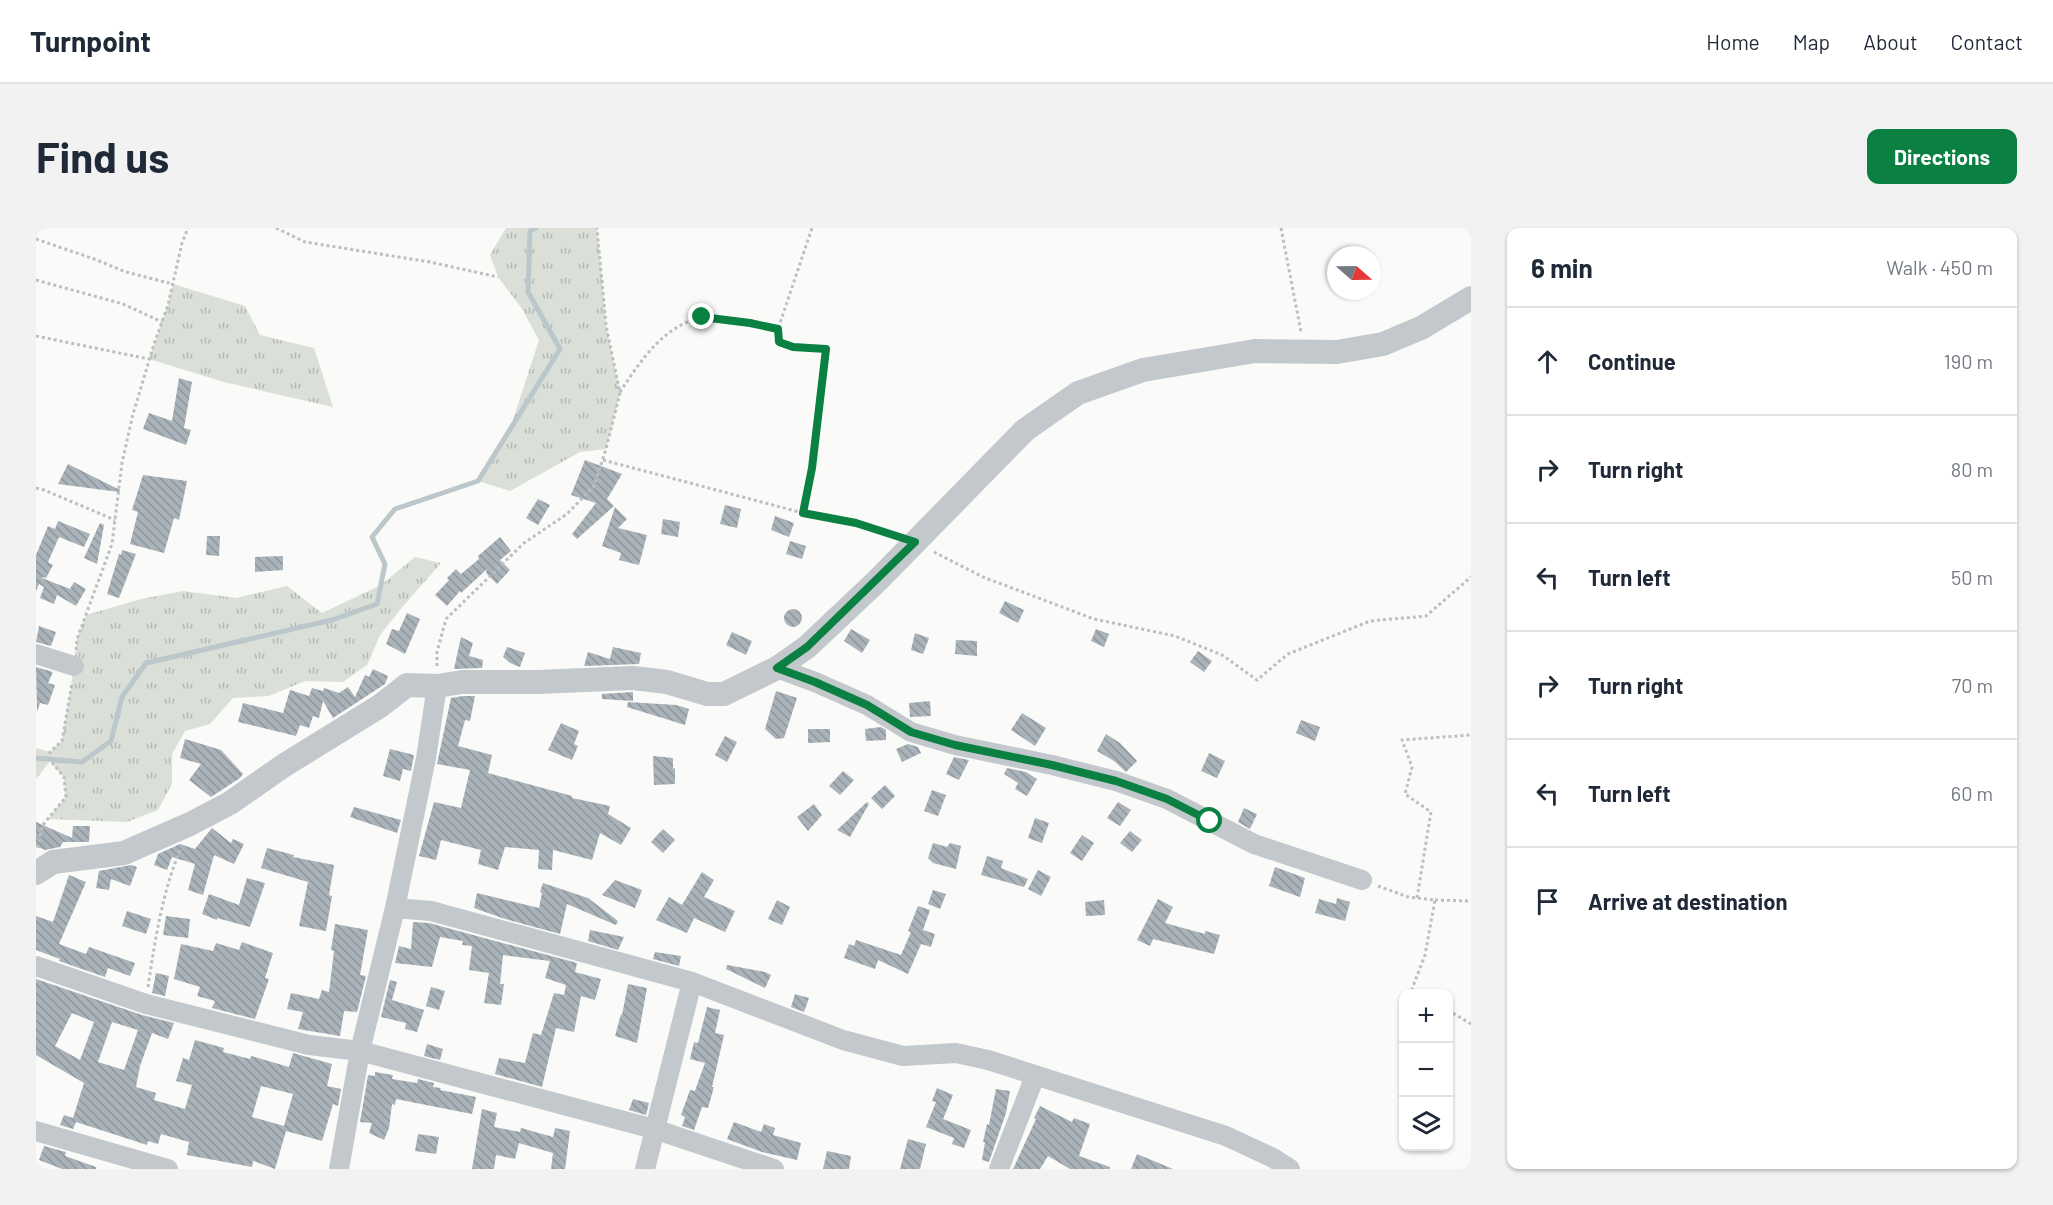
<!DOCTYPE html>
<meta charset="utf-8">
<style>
body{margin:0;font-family:Barlow,sans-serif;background:#f2f2f3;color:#1f2937}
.controls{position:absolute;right:18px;bottom:18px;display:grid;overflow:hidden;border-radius:12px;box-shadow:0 2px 4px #0004}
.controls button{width:54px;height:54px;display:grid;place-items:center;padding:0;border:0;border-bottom:2px solid #e0e1e3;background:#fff;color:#1f2937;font:30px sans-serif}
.compass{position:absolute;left:1291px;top:18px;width:54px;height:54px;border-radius:50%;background:#fff;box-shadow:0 2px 4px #0004;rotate:110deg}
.stop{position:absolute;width:18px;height:18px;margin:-14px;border:4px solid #0b8043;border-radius:50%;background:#fff}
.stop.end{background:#0b8043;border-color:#fff;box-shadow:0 2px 6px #0008}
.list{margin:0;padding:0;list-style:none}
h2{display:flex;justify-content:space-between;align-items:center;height:78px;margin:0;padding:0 24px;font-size:26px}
h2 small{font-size:20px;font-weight:400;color:#747a83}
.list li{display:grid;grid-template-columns:39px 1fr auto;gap:18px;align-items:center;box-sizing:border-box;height:108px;padding:0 24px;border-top:2px solid #e0e1e3}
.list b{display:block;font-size:22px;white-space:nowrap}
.list em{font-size:20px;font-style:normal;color:#747a83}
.icon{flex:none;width:33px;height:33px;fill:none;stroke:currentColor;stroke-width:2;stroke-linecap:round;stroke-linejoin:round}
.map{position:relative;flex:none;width:1435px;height:941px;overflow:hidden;border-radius:12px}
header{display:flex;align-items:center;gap:36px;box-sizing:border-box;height:84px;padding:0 30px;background:#fff;border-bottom:2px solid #e0e1e3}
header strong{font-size:28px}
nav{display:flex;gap:33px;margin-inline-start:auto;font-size:21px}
.intro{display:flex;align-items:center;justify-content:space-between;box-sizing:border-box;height:144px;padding:0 36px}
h1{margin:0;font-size:42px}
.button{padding:15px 27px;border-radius:12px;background:#0b8043;color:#fff;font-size:21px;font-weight:700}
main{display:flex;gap:36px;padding:0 36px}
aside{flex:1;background:#fff;border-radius:12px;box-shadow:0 2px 4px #0004}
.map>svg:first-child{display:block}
</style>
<header>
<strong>Turnpoint</strong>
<nav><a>Home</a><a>Map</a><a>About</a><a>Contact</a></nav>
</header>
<div class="intro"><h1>Find us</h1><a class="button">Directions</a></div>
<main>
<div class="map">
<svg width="1435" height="941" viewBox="0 0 1435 941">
<defs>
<pattern id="grass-tufts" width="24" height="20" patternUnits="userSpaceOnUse" patternTransform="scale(1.5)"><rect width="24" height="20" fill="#dadfd7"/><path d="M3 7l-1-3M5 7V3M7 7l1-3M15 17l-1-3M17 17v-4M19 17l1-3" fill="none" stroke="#b4b9b4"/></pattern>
<pattern id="building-back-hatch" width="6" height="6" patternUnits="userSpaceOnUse" patternTransform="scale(1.5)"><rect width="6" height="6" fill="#aab3b9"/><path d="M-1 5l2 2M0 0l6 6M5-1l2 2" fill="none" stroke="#8e969c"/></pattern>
</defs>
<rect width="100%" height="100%" fill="#fafaf8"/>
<path fill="url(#grass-tufts)" d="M470,0H561L570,97L584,165L570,221L544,224L474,263L442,253L472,207L503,112L486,81L462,49L454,27Z
M137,56L209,78L224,107L278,120L297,179L188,154L113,131L132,77Z
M379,329L405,335L368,377L344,407L331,437L307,454L269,453L233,468L197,470L174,496L149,503L136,526V556L122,582L91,594L12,591L30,569L28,550L14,533L0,551V520L14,524L26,513L34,466L41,411L50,387L105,371L147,363L200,370L251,358L286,385L345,357Z"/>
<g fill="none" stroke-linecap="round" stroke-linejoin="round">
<path stroke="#bbc7cb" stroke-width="5" d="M0,530L46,534L75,513L86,469L110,435L296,392L341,376L349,336L336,309L359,281L442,253L524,121L492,64L494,3L500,0"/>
</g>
<path fill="url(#building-back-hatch)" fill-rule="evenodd" d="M143,150L156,154L148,200L155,202L150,217L107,201L113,185L136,193Z
M549,232L586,246L571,271L578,278L541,311L536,306L560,275L535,267Z
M32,236L84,262L83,264L22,256Z
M107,247L151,253L143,292L138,290L128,325L94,316L102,284L96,282Z
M502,271L514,277L502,297L490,290Z
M689,277L705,281L701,300L684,296Z
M579,279L591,291L582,300L611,307L603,337L583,332L585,325L566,318Z
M739,288L758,295L753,309L735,302Z
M627,291L644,294L642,309L625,306Z
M22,293L54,306L48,319L23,309L12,334L17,337L10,350L6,349L5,353L6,350L34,361L38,354L50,361L40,378L21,367L18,376L4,370L8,359L3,356L0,363V327L12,298L19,301Z
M64,295L68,297L61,336L48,330Z
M171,308H184L183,328L170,327Z
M464,309L475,323L464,332L474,342L461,356L450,345L451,341L425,365L424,363L411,378L399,367L413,352L411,350L420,341L425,346L443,331L442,328Z
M754,313L770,318L766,331L750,326Z
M86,322L100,326L83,370L71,366L83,326L85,327Z
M247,328V342L219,344V329Z
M969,373L988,382L982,395L963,385Z
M748 390a9 9 0 1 1 18 0a9 9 0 1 1-18 0Z
M371,385L384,391L369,426L350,416L356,401L363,403Z
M3,398L20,404L15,418L0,414Z
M815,401L834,412L826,425L808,413Z
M1060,401L1073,406L1068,419L1055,413Z
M696,404L716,413L710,427L690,417Z
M879,405L893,410L887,426L875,422Z
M425,409L437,415L433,428L447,432L446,440L418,441Z
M920,412L941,413V428L919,426Z
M471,419L489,425L484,439L474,435L467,429Z
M577,419L605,425L603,436L548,438L552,424L574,431Z
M1162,423L1176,433L1168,444L1154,434Z
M0,439L17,444L12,455L19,457L12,477L4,475L1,484Z
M337,441L352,448L349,456L297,490L287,473L283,490L277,488L273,500L264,497L260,508L202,494L207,475L247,485L254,462L273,468L276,460L287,463L288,460L303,465L312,459L319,469L329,447L333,449Z
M740,463L761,470L748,510L740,511L729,501Z
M597,464V473L566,471V466Z
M427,468H439L434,493L429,492L422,518L456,527L452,545L536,568V570L574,578L572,586L595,600L585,617L564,605L556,632L517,622L516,642L502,641L503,622L469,619L462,642L442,636L445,622L405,612L400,632L383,628L398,574L425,580L434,542L401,536L415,470Z
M894,473L895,488L874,489L873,475Z
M592,474L640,477L653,481L649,497L591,479Z
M986,485L1010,500L999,518L975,502Z
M1265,492L1284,499L1279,513L1260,505Z
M525,495L543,503L538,516L542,518L536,532L512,522Z
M845,499L850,502V512L830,513L829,501Z
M772,501H794V514L772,515Z
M1070,506L1084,515L1101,533L1090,544L1078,533L1061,523Z
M689,508L701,514L691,534L679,527Z
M149,511L185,522L207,546L204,550L175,569L153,552L165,536L144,530Z
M872,516L882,519L885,525L866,534L860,521Z
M354,521L378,527L375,543L367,541L364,553L347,548Z
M1173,525L1189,533L1181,550L1165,543Z
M617,528L637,530V541L639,540V556L618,557Z
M918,529L933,532L923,552L910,546Z
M971,540L990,544L1001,551L991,568L979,561L982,555L968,546Z
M807,543L818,552L804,567L793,558Z
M849,557L859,568L846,581L835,570Z
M896,562L910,567L902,588L888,583Z
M831,574L833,576L814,609L801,602Z
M1082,574L1095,582L1084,598L1071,590Z
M778,576L786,587L772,603L761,589Z
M318,579L365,592L361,605L314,589Z
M1208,580L1221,586L1214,601L1202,594Z
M999,590L1013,595L1006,615L992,610Z
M0,594L36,610L37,598H54L53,614H27L24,619L9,622L0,618Z
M176,600L195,615L197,611L208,616L198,636L178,627L167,667L152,662L159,636L136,629L131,642L118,637L122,626L144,616L159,621Z
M627,601L639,612L627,625L615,614Z
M1094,603L1106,612L1096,624L1084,615Z
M1046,607L1058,615L1046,633L1034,625Z
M897,615L911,619L914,615L925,618L920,641L897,635L892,630Z
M231,620L258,627L257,629L298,637L293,667L296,668L290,703L263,698L272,654L225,640Z
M951,628L967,633L965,640L992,651L988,659L945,647Z
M95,637L101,639L94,658L75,651L73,662L60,660L63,643Z
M1239,639L1269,650L1264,669L1233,658Z
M1002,642L1015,649L1005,668L992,661Z
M666,644L678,652L668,669L699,683L689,704L658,690L651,705L620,692L633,669L646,677Z
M33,647L50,654L23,716L50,726L53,719L99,735L94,748L72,740L69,749L23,733L24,731L0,722V688L17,694Z
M211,650L229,655L214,699L181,690V692L166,686L173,666L203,677Z
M579,652L606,662L599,680L566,667Z
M507,655L552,670L582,693L580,697L531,676L524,706L466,690L438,680L441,665L503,680L506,665L504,664Z
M897,662L910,666L904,681L892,676Z
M1301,670L1314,674L1309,693L1279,685L1283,671L1300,676Z
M1122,671L1137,679L1129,695L1169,706V703L1184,707L1178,726L1117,711L1114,718L1101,712Z
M741,672L754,679L746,697L732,691Z
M1068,672L1069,687L1050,688L1049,674Z
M882,678L894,682L887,702L899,706L895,719L885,716L872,746L842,732L839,741L808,730L813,716L818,718L820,712L865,727L875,704L872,703Z
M91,683L115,691L110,706L86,698Z
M130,688L154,691L152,710L127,707Z
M377,694L393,695L541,735L539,744L565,751L559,772L545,768L538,804L520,800L506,859L459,846L463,830L489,835L497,805L505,807L518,765L528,767L530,757L509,750L514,733L467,727L464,756H468L465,777L448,775L453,745L433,742L436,718L426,717L427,713L404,709L396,739L359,735L363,718L375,721Z
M299,696L332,702L324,747L330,748L321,784L308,783L304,808L262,801L267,784L251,781L255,765L283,771L286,762L293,764L298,723L295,722Z
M554,702L588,709L582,722L552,713Z
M206,714L237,725L229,750L233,751L219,791L176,780L179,773L161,768L164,759L138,751L145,716L177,723L180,715L203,722Z
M619,724L645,728L643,738L617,731Z
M691,737L729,744L735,747L729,760L690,741Z
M120,745L133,748L129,768L116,765Z
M0,751L106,787L138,795L132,811L116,805L104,838L100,859L120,865L118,872L149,881L156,857L140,853L147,830L153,832L159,812L188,820L187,824L214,831L215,828L253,839L257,825L296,836L291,858L305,861L302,878L297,876L286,913L250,903L239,941L217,933L216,939L151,927L153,914L125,906L122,916L112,913L111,917L40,894L37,901L24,897L28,887L37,890L48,855L0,827ZM36,785L58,794L44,832L19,818ZM76,794L102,802L88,842L62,834ZM225,858L257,866L248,898L216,889Z
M354,752L361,754L356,772L388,782L381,804L369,801L370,795L345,789Z
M592,756L611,760L601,815L579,808L585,786L586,787Z
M395,759L409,763L403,782L390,778Z
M759,766L773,770L768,784L755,779Z
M671,779L684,782L679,805L688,807L676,859H678L672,880L666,879L658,902L646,898L649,889L645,887L654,862L659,863L661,857L669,835L654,831L658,814L662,815Z
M391,816L407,821L404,832L388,828Z
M339,844L357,847L356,851L381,855L382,851L398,855L397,859L405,860L404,862L440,869L436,886L360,871L359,877L356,876L353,900L348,912L333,905L336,895L324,894L332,847L339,848Z
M901,860L917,867L907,891L935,902L928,920L916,916L918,910L890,899L900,874L896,873Z
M960,861L974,863L970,885L953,934L946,932L949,914H947L951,896L953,897Z
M597,871L613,875L610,887L593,882Z
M1004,878L1036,894L1038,890L1054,896L1043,928L1074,939V941H1034L1012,928L1004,941H977L1000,891L998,890Z
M446,881L461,885L458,899L484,904L485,900L517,909L519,900L534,903L529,941H515L517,925L483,915L479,931L460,927L458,941H436Z
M698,894L725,904L728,896L739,900L737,907L765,915L761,932L726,924L691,911Z
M382,906L403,909L400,926L379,923Z
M872,911L890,916L884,941H864Z
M8,918L30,924L29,928L60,939V941H26L3,932Z
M791,923L815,928L813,941H787Z
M1101,926L1137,941H1095Z"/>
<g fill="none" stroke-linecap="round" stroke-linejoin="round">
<path stroke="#bbbfc2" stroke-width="3" stroke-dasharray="3 3" stroke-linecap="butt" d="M240,0L269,14L394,34L462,49
M1245,0L1265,104
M0,11L58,31L90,44L137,56
M0,52L87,76L126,94
M742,101L743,114L757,119L790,121L775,240L767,285L820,295L859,308
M0,108L113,131
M584,164C604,134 626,99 664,90C678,87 726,98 742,101L776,0
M567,232L767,285
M0,260L8,262L79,292
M898,324L947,349L1058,391L1139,408L1186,427L1221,452L1252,426L1334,393L1390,388L1435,349
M40,422L41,411L76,316L86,235L97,186L118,116L132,77L146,15L152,0
M401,438V424L410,391L488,315L531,286L558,258L570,221L584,165L570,97L561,0
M2,620L6,598L30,569L28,549L14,532V524L26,513L36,455
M1342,658L1372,669L1399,672L1389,727L1376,761L1384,766
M1381,670L1395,584L1369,566L1376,539L1366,512L1435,507
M1399,672L1435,673
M112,759C119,712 126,666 144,622
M1412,782L1435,796"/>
<path stroke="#c3c8cc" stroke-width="20" d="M0,426L38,438
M741,440L779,454L831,477L875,504L919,517L1016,537L1080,553L1131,571L1218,616L1326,652
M359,680L395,683L656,754L807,812L867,828L920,825L952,832L1190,908L1237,930L1254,941
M0,738L110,776L273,817L324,823L618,901L738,941
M0,903L132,941
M303,941L324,823L359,680L390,530L401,458
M609,941L656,754
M963,941L999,848"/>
<path stroke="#c3c8cc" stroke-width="24" d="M0,645L17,634L88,625L154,596L194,575L247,538L344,478L371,457L401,458L426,454H501L597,450L631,454L671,466H688L741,440L771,419L841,353L989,202L1042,165L1107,142L1219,123L1301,124L1347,116L1385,100L1435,70"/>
</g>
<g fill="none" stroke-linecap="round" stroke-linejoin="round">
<path stroke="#0b8043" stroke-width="8" d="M666,89L714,95L742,101L743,114L757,119L790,121L776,240L767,285L820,295L879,314L771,419L741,440L779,454L831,477L875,504L919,517L1016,537L1080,553L1131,571L1174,593"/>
</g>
</svg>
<div class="controls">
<button>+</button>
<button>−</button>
<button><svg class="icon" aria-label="layers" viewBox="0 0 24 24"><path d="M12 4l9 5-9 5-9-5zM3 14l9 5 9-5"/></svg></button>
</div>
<svg class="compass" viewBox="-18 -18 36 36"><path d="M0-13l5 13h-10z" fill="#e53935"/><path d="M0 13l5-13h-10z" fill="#747a83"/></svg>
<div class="stop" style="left:1174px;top:593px"></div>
<div class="stop end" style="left:666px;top:89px"></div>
</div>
<aside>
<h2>6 min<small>Walk · 450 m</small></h2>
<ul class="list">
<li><svg class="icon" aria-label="ahead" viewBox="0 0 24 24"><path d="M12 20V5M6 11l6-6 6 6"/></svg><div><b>Continue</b></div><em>190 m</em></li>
<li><svg class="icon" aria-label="right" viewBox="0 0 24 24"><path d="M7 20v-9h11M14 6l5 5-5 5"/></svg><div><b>Turn right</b></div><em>80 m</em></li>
<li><svg class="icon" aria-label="left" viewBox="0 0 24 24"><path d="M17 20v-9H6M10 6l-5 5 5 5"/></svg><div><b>Turn left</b></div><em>50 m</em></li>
<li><svg class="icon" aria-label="right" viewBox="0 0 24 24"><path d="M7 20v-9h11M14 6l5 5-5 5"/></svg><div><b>Turn right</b></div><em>70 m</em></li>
<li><svg class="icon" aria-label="left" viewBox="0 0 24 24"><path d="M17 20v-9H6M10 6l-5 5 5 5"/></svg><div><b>Turn left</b></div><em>60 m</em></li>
<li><svg class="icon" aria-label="arrive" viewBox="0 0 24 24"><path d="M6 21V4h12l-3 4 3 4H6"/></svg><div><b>Arrive at destination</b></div></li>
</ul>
</aside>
</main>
